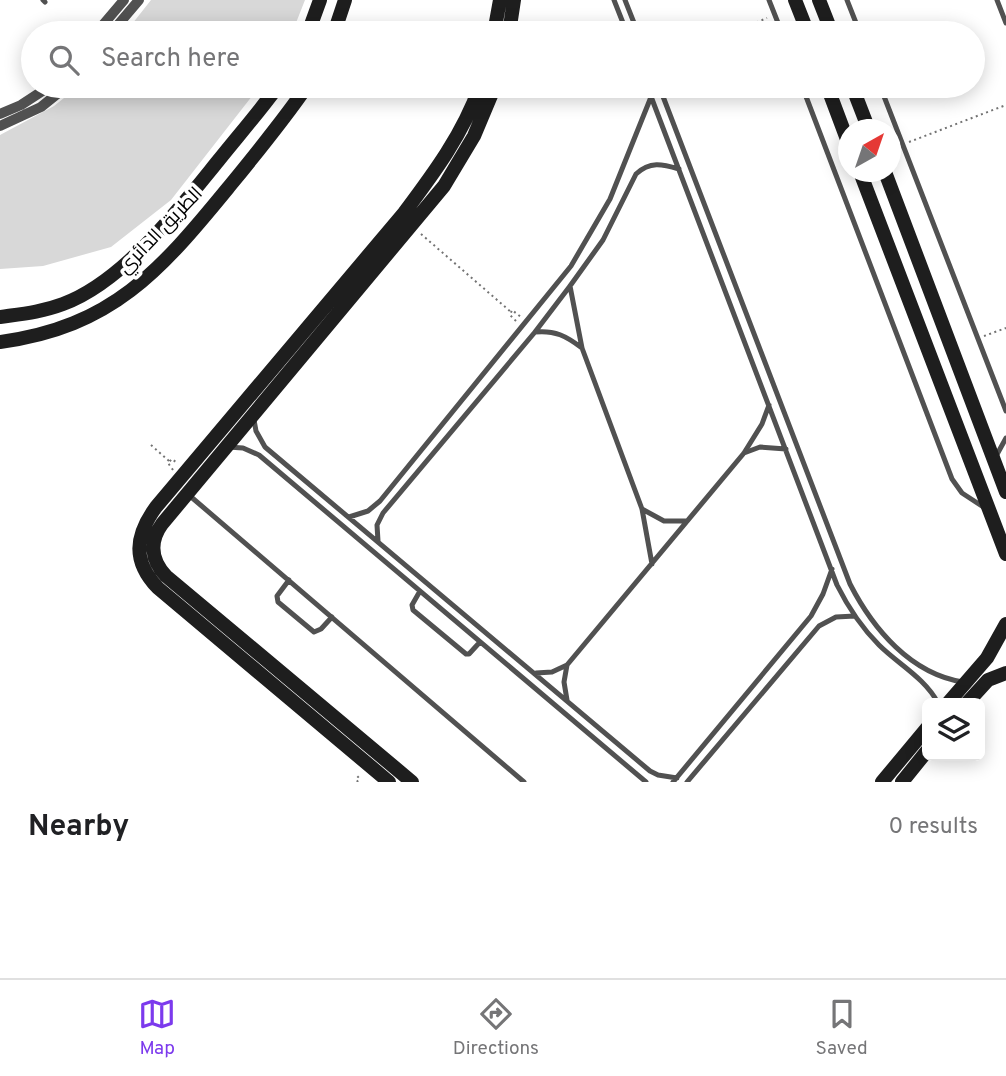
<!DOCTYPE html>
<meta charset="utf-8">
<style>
body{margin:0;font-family:Overpass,Cairo,sans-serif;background:#f6f6f6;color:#202124}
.controls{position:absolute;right:21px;bottom:21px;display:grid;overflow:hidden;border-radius:10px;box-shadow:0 4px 18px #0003}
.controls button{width:63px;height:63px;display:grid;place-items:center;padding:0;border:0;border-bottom:2px solid #e0e0e0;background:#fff;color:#202124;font:35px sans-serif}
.compass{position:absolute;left:838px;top:119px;width:63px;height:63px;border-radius:50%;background:#fff;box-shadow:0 4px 18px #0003;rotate:40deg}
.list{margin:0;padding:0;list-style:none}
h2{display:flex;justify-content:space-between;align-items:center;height:91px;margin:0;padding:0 28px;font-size:30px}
h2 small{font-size:23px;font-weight:400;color:#757577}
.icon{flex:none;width:38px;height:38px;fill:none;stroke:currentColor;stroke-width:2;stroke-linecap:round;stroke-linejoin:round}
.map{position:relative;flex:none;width:1006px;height:782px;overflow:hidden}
.search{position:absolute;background:#fff;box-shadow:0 4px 18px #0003;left:21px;right:21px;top:21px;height:77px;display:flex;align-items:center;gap:18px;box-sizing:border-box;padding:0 24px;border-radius:38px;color:#757577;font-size:26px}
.sheet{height:196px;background:#fff}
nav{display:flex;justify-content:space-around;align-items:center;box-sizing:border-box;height:98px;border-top:2px solid #e0e0e0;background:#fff;font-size:19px;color:#757577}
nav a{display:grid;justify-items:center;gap:4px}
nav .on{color:#7c3aed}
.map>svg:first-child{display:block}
</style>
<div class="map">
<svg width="1006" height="782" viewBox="0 0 1006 782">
<rect width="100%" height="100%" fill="#fff"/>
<path fill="#d8d8d8" d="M151,0H305L292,33H125Z
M79,86H260L171,200L111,247L43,266L0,269V135L54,106Z"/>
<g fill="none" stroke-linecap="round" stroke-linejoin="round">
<path stroke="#737373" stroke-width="2" stroke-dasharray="2 3.5" stroke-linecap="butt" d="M731,33L767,18
M909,142L1006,105
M421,234L511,312
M516,321L510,315L512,310L521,317
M984,336L1006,328
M151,445L169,461
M173,470L168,463L172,459L177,463
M358,782L356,779L361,774"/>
<path stroke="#515151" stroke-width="5" d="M43,0L45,2
M614,0L627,33
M625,0L638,33
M769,0L782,33
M847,0L860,33
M997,0L1006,23
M647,86L837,585C848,607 861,627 879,645C898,664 925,678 938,703
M659,86L850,584C873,629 911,674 963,682
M802,86L952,479L962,493L985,508
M880,86L1006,411
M570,286L582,348L642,509L652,564
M535,332C555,330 566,336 582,348
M254,420L256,431L265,447L650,771L658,775L677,778
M228,447L243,448L259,455L646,782
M744,453L760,447L786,449
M995,458L1006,438
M190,496L524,782
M642,509L664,521H687
M349,517L368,511L380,501L571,266L610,199L651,97
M378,541L377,525L383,513L535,332L570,286L603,240L636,174C650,161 662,164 679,169
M289,580L277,596L278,602L314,632L321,629L332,617
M420,591L412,605L413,610L466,654H469L480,642
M536,673L552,672L567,665L744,453L762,424L769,405
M567,700L564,682L567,665
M673,782L811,616L823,594L832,569
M687,782L819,626L836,617L855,616"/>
<path stroke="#515151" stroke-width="10" d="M96,33L124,0
M111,33L139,0
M0,114L21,105L50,86
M0,126L41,107L67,86"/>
<path stroke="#1e1e1e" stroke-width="14" d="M795,0L808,33
M819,0L832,33
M308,33L320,0
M334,33L345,0
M494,33L500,0
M509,33L514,0
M827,86L848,142
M852,86L869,130
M860,172L1006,554
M885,172L1006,492
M0,317C21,314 42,312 63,304C123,282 179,209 218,161C238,136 259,112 278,86
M0,342C112,327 160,271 228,188C255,155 283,121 307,86
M948,703L987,658L1006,624
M967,703L988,680L1006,673
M389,782L158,588C132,561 135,536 156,507L404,213C434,173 463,134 480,86
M412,782L166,576C151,560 149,542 162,524L444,186L474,136L495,86
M882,782L927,728
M902,782L927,751"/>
</g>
<g text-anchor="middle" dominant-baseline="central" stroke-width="7" stroke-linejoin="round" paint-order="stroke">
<g font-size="19" fill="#000" stroke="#fff">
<text transform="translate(161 231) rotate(-46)">الطريق الدائري</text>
</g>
</g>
</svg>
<div class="controls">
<button><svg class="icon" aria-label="layers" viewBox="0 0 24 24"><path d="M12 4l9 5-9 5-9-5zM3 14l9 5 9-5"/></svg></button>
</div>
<svg class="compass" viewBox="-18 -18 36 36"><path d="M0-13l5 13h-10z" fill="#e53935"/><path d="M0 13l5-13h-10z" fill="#757577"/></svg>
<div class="search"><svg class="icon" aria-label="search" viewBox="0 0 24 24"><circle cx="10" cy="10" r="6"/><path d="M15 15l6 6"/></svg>Search here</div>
</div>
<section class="sheet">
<h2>Nearby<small>0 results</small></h2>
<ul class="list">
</ul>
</section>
<nav>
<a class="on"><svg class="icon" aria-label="map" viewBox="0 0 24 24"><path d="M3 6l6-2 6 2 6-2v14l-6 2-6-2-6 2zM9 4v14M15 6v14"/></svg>Map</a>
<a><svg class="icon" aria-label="directions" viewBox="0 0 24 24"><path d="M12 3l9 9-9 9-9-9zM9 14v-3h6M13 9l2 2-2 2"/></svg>Directions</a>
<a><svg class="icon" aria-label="saved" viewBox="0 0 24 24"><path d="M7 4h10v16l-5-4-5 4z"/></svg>Saved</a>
</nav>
